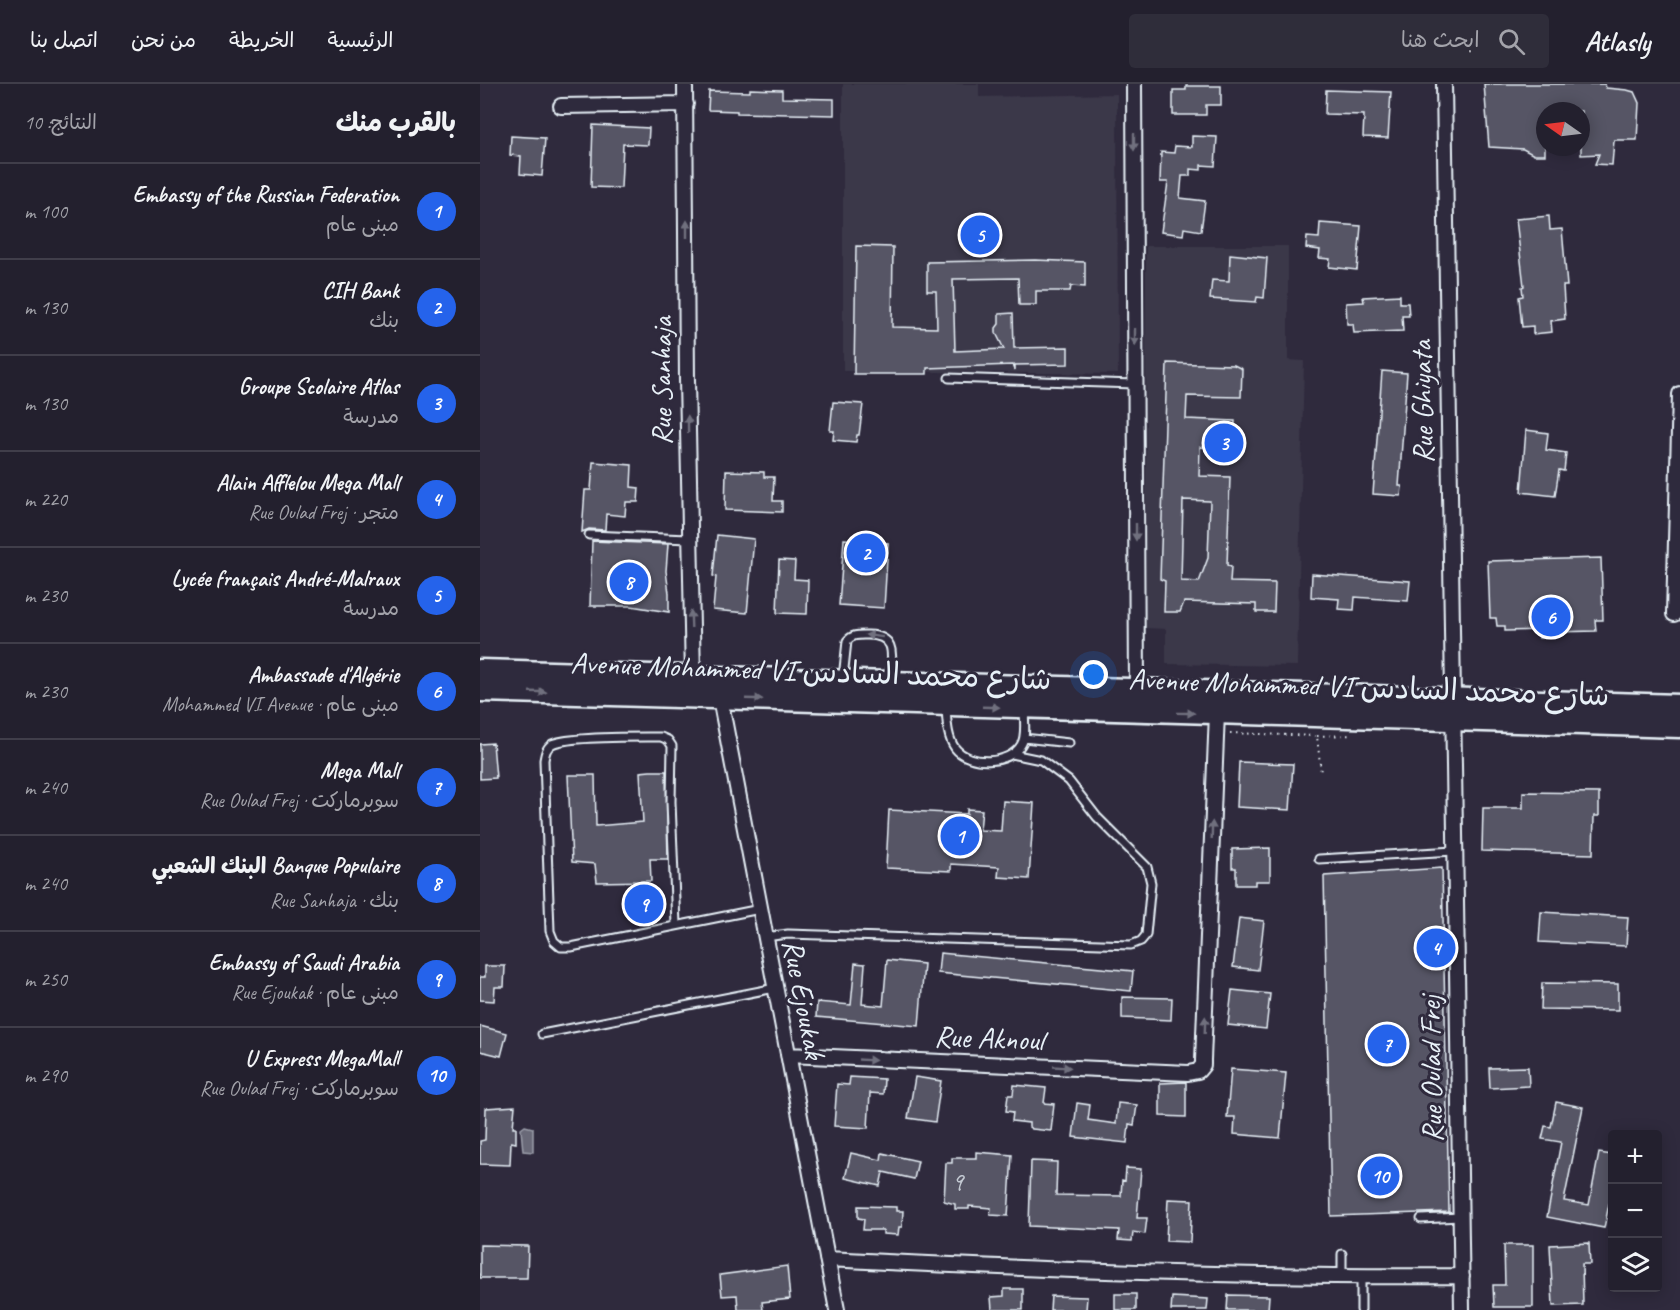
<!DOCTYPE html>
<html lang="ar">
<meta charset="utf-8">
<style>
body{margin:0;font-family:Caveat,"Playpen Sans Arabic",sans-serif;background:#2f2d3a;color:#f1f3f6;direction:rtl}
.controls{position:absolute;right:18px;bottom:18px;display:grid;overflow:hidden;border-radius:6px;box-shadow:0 3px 15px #0003}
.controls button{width:54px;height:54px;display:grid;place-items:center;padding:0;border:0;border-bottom:2px solid #403e4a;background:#23202e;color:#f1f3f6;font:30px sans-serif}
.compass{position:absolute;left:1056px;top:18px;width:54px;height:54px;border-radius:50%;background:#23202e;box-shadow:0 3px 15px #0003;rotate:284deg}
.you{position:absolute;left:614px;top:591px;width:21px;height:21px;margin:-15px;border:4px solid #fff;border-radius:50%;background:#1a73e8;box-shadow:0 0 0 9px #1a73e833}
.badge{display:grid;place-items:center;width:39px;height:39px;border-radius:50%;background:#2563eb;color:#fff;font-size:20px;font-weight:700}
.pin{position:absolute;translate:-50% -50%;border:3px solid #fff;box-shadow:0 2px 6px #0006}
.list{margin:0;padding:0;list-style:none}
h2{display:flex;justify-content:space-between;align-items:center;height:78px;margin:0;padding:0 24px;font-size:26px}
h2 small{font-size:20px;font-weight:400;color:#a3a3aa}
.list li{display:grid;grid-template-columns:39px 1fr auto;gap:18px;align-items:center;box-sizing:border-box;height:96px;padding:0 24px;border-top:2px solid #403e4a}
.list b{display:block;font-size:22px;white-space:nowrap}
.list p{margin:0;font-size:20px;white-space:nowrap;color:#a3a3aa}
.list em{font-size:20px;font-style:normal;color:#a3a3aa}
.icon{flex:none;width:33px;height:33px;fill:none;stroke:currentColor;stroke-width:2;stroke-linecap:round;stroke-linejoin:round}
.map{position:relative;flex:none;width:1200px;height:1226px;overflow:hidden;direction:ltr}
header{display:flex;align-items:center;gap:36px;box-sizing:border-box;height:84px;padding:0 30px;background:#23202e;border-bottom:2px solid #403e4a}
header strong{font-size:28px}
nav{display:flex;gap:33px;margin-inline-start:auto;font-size:21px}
.search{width:420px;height:54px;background:#2f2d3a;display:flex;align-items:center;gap:15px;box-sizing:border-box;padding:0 21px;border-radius:6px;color:#a3a3aa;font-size:22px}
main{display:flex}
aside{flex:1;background:#23202e}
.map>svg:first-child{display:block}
</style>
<header>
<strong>Atlasly</strong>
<div class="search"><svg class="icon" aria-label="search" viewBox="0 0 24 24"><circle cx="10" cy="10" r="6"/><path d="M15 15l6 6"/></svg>ابحث هنا</div>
<nav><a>الرئيسية</a><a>الخريطة</a><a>من نحن</a><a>اتصل بنا</a></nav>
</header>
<main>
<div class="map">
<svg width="1200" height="1226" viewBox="0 0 1200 1226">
<rect width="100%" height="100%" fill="#2f2a3d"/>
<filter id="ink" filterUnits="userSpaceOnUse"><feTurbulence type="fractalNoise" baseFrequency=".0167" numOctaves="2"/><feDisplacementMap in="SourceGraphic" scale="12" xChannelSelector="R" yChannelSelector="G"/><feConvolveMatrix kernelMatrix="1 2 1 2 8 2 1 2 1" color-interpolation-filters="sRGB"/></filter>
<g filter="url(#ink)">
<path fill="#3b3749" d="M363,0H499V13L637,10L638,290L363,287Z
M666,162H808V276L824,277L817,582L686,580V545L666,544Z"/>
<path fill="#696978" stroke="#9c9fab" stroke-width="1.5" d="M45,1042L53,1044V1068L43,1067L41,1045Z"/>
<path fill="#575565" stroke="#e8f1f8" stroke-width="1.5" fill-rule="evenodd" d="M1004,0H1125L1126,4L1147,6L1154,8L1159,19L1157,56H1134L1132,81L1115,80L1119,70L1101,71V27H1065V71H1054L1043,65L1009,63Z
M706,2H741V21H726V31H693V6H706Z
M270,5L302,6V14L354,15V31L257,29V27L228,26L229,7L270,8Z
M846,6L911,8L908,54L883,53L884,31L845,30Z
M113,41L169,44L168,61L143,60L141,104L111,103Z
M31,52L65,54L62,92L40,90L41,72L30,71Z
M712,52L737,53L735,82L721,81V86L710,85V92H702L700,114L725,117L721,147L704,144L703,151L681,148L688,98H680L681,68L694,69L695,62L712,63Z
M1069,132L1070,146L1082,145L1087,202H1083L1085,235L1071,237L1072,248L1053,250V242L1042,243L1039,213L1043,212L1042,203L1044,202L1036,135Z
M840,139L881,142L877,186L849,183L850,175L839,174L840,166L826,164L827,153L839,154Z
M376,162L413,163L412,243L457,244L456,207H447V178L555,176L605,178V203L591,202L590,207H556V221H539L538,194L473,195L475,267L524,265L516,249V244L519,240V230L533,229L534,264L588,263V280L535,281V286L533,281L447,284V290H374Z
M750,170L787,174L784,214L777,213L776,218L730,215L732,196L749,197Z
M920,211V219H928L929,232H922L923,247L874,249L873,240H867L866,219L884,218L883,213Z
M687,279L754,281L762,285L761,313L707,312L706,335L755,337L754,364L720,363L719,392L750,393L747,481L751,483L750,498L795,499L794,528H776V520L704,518L700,528H684L685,497L680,495ZM703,416L730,417L728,474L719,498L701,497Z
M902,287L927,289L919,402H922L921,412L893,410Z
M353,318L383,320L379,351H377L376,358L353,356L354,347H350Z
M1046,346L1068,349L1066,366L1086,369L1084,387L1079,386L1075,412L1041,408Z
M113,378L152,381L151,403L159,404L158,418H146L145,432L126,430L125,446L109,445L102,448L105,406H111Z
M246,387L284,388V393H294L293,417H302V428L245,426Z
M237,451L274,455L267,529L233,526L236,493L233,492Z
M364,455L408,459L404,524L359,521Z
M112,457L188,460L186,487L189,509V528L151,522H110Z
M1121,474L1123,536H1115L1116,547L1074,548V554H1059L1058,546L1025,547V542H1017L1016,534H1010L1008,477Z
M299,476L315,477L314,495L328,496L327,530L297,529Z
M832,490L930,497L928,517L875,513L874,526L858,525L859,515L831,513Z
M13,659L16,694L0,695V660Z
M759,678L813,680L810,726L757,723Z
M170,687H186L188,775H170L171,797L117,798L115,780L92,778L88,691H115L116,742L163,738L160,688Z
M1043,708L1119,709V732H1114L1113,770L1002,767L1003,724H1043Z
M523,717L554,719L549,795L518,793L519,783L471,780V787L406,784L409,726L487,730V725L502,726L500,746L521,747Z
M790,764V797H775V801H756V784H752V765Z
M962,784L969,1128L851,1132L844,792Z
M1061,828L1148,833L1146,862L1059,858Z
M759,834L784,837L778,886L753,883Z
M460,869L653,887L651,907L458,889Z
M407,876L444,880L439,942L336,933L337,918L371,921L375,879L385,880L382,920L403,922Z
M5,882H25L24,903H15L14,917L0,916V893H5Z
M1062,899L1138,900V926L1061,925Z
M752,906L790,910L786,945L748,941Z
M642,913L692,914L691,936L642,934Z
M0,942L27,949L21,972L0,967Z
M1048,983L1049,1002L1010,1004L1009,984Z
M751,985L806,989L800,1054L754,1050L755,1033H747Z
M370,993L404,995L403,1010L390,1009L388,1044L354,1042L357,1000L369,1001Z
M435,993L461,997L455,1038L428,1034Z
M706,998V1033L680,1032V999Z
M534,1001L566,1004L564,1019L574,1020L571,1047L552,1045L549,1043V1039L532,1037L533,1028L526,1027L528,1011H533Z
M1076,1018L1103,1023L1084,1117L1109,1121L1119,1069L1132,1071V1121L1129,1120L1124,1144L1067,1133L1081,1058L1062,1055L1065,1042L1071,1043Z
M597,1019L610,1021L608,1036L636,1040L638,1019L657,1021L654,1041L649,1040L647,1059L593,1053Z
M35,1022L33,1043H36V1059L31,1058L30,1081L0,1080V1057L5,1056L6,1024Z
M496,1068L532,1071L528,1132L510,1131L511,1124L489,1122V1125H475V1120L464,1117L466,1079H472V1074H496Z
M371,1069L401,1076L402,1069L438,1077L434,1095L403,1088L400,1102L365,1094Z
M551,1077L577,1078L576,1111L641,1112L642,1096L645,1097L646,1084L661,1085L657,1134H667L665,1150L653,1148L652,1157L638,1156L639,1146L549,1142Z
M688,1115L712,1116L710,1158L686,1157Z
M378,1122L416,1123V1127H423L422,1143H419L418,1151L403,1150V1146H383L384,1135L378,1134Z
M1109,1159L1110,1180H1102L1103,1221L1073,1222L1070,1161Z
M0,1161L48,1162L47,1194H0Z
M1024,1161H1053V1223H1014L1013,1201H1025Z
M307,1182L310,1215L282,1218L283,1226H258L257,1211L242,1212L240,1191Z
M524,1205H543V1226H512L511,1213L524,1212Z
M635,1210H656V1226H635Z
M748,1211L789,1212L788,1226H747Z
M571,1212L607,1213L606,1226H570Z
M692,1213L728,1215L727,1226H691Z"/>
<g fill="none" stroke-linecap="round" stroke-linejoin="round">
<defs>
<path id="service" d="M469,294L655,300
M109,451L209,455
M363,594L367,557C373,550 379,551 388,551C419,552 411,573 410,597
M466,624C467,637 467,653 475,664C489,682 529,681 541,661C547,652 544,635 544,625
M544,654L589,659
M839,775L974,767
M196,841L191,718L192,662L188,656L181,653C160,653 88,652 72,660C66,664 65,670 64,676L70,847L74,857L81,863H91L280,825
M285,853L308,850L651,861L661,857L666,851L671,799L667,783L617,733L589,697L561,676L532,670
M62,950L295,904
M941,1135L980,1133
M862,1170V1193
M881,1193V1226"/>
<path id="minor" d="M205,0L207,296L213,593
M654,0L657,607
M964,0L982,1226
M81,22L206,20
M1194,530L1200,310
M240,614L357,1226
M308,971L708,989L718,987L723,981V976L737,629
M347,1175C558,1186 770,1194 982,1192"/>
<path id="primary" d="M0,587L1200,622
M0,606L1200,642"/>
</defs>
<use href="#service" stroke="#e8f1f8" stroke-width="11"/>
<use href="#minor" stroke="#e8f1f8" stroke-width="18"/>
<use href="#primary" stroke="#e8f1f8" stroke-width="27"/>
<path stroke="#e8f1f8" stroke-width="2" stroke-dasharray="1.5 4.5" stroke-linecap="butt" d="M750,649L837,652L841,689
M837,652L873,651"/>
<use href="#service" stroke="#2f2a3d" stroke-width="7"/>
<use href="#minor" stroke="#2f2a3d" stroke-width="14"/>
<use href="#primary" stroke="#2f2a3d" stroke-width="22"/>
</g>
<defs><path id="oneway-solid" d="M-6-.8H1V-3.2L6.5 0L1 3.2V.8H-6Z" transform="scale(1.5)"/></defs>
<g fill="#70707e">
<use href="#oneway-solid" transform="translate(654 58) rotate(90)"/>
<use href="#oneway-solid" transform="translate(207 145) rotate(-90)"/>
<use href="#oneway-solid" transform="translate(655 253) rotate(90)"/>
<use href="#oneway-solid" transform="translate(208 340) rotate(-91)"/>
<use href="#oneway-solid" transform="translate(656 448) rotate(90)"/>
<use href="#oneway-solid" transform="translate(211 535) rotate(-92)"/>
<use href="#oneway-solid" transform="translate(394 552) rotate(-173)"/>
<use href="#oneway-solid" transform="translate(58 608) rotate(2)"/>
<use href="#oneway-solid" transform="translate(274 615) rotate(2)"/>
<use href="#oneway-solid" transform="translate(511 623) rotate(2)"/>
<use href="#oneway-solid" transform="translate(706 629) rotate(1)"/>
<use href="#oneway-solid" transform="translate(732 746) rotate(-88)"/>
<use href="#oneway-solid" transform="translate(725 941) rotate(-88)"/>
<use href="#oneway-solid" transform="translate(387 976) rotate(3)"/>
<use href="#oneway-solid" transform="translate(582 983) rotate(3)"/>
</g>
</g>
<g text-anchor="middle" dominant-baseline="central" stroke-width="6" stroke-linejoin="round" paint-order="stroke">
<g font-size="27" fill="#c4cad3">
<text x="477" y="1097">9</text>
</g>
<g font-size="30" fill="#e8f1f8" stroke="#2f2a3d">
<text transform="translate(181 297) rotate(-90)">Rue Sanhaja</text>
<text transform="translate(942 318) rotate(-91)">Rue Ghiyata</text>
<text transform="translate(331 587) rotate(2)">Avenue Mohammed VI شارع محمد السادس</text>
<text transform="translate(889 603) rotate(2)">Avenue Mohammed VI شارع محمد السادس</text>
<text transform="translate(324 915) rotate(79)">Rue Ejoukak</text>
<text transform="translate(509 954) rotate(2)">Rue Aknoul</text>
<text transform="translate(951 985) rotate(-91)">Rue Oulad Frej</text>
</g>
</g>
</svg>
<div class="controls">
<button>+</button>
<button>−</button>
<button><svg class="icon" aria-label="layers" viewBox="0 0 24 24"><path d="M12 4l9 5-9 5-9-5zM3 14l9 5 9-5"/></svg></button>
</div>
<svg class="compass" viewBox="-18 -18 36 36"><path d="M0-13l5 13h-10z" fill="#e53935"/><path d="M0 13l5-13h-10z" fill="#a3a3aa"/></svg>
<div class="you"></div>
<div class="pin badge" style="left:480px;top:752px">1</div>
<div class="pin badge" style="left:386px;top:469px">2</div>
<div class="pin badge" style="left:744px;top:359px">3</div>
<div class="pin badge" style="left:956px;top:864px">4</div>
<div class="pin badge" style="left:500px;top:151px">5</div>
<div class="pin badge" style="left:1071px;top:533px">6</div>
<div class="pin badge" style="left:907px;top:960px">7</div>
<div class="pin badge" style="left:149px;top:498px">8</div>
<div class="pin badge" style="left:164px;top:820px">9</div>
<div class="pin badge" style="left:900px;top:1092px">10</div>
</div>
<aside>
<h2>بالقرب منك<small>النتائج: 10</small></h2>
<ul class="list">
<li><span class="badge">1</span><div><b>Embassy of the Russian Federation</b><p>مبنى عام</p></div><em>100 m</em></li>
<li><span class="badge">2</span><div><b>CIH Bank</b><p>بنك</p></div><em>130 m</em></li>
<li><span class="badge">3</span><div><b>Groupe Scolaire Atlas</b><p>مدرسة</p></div><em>130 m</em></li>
<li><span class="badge">4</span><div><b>Alain Afflelou Mega Mall</b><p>متجر · Rue Oulad Frej</p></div><em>220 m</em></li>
<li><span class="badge">5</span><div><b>Lycée français André-Malraux</b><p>مدرسة</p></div><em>230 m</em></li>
<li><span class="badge">6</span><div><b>Ambassade d'Algérie</b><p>مبنى عام · Mohammed VI Avenue</p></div><em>230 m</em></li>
<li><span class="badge">7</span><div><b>Mega Mall</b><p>سوبرماركت · Rue Oulad Frej</p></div><em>240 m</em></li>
<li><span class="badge">8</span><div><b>Banque Populaire البنك الشعبي</b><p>بنك · Rue Sanhaja</p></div><em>240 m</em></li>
<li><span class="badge">9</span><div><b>Embassy of Saudi Arabia</b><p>مبنى عام · Rue Ejoukak</p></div><em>250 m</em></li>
<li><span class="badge">10</span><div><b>U Express MegaMall</b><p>سوبرماركت · Rue Oulad Frej</p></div><em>290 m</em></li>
</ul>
</aside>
</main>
